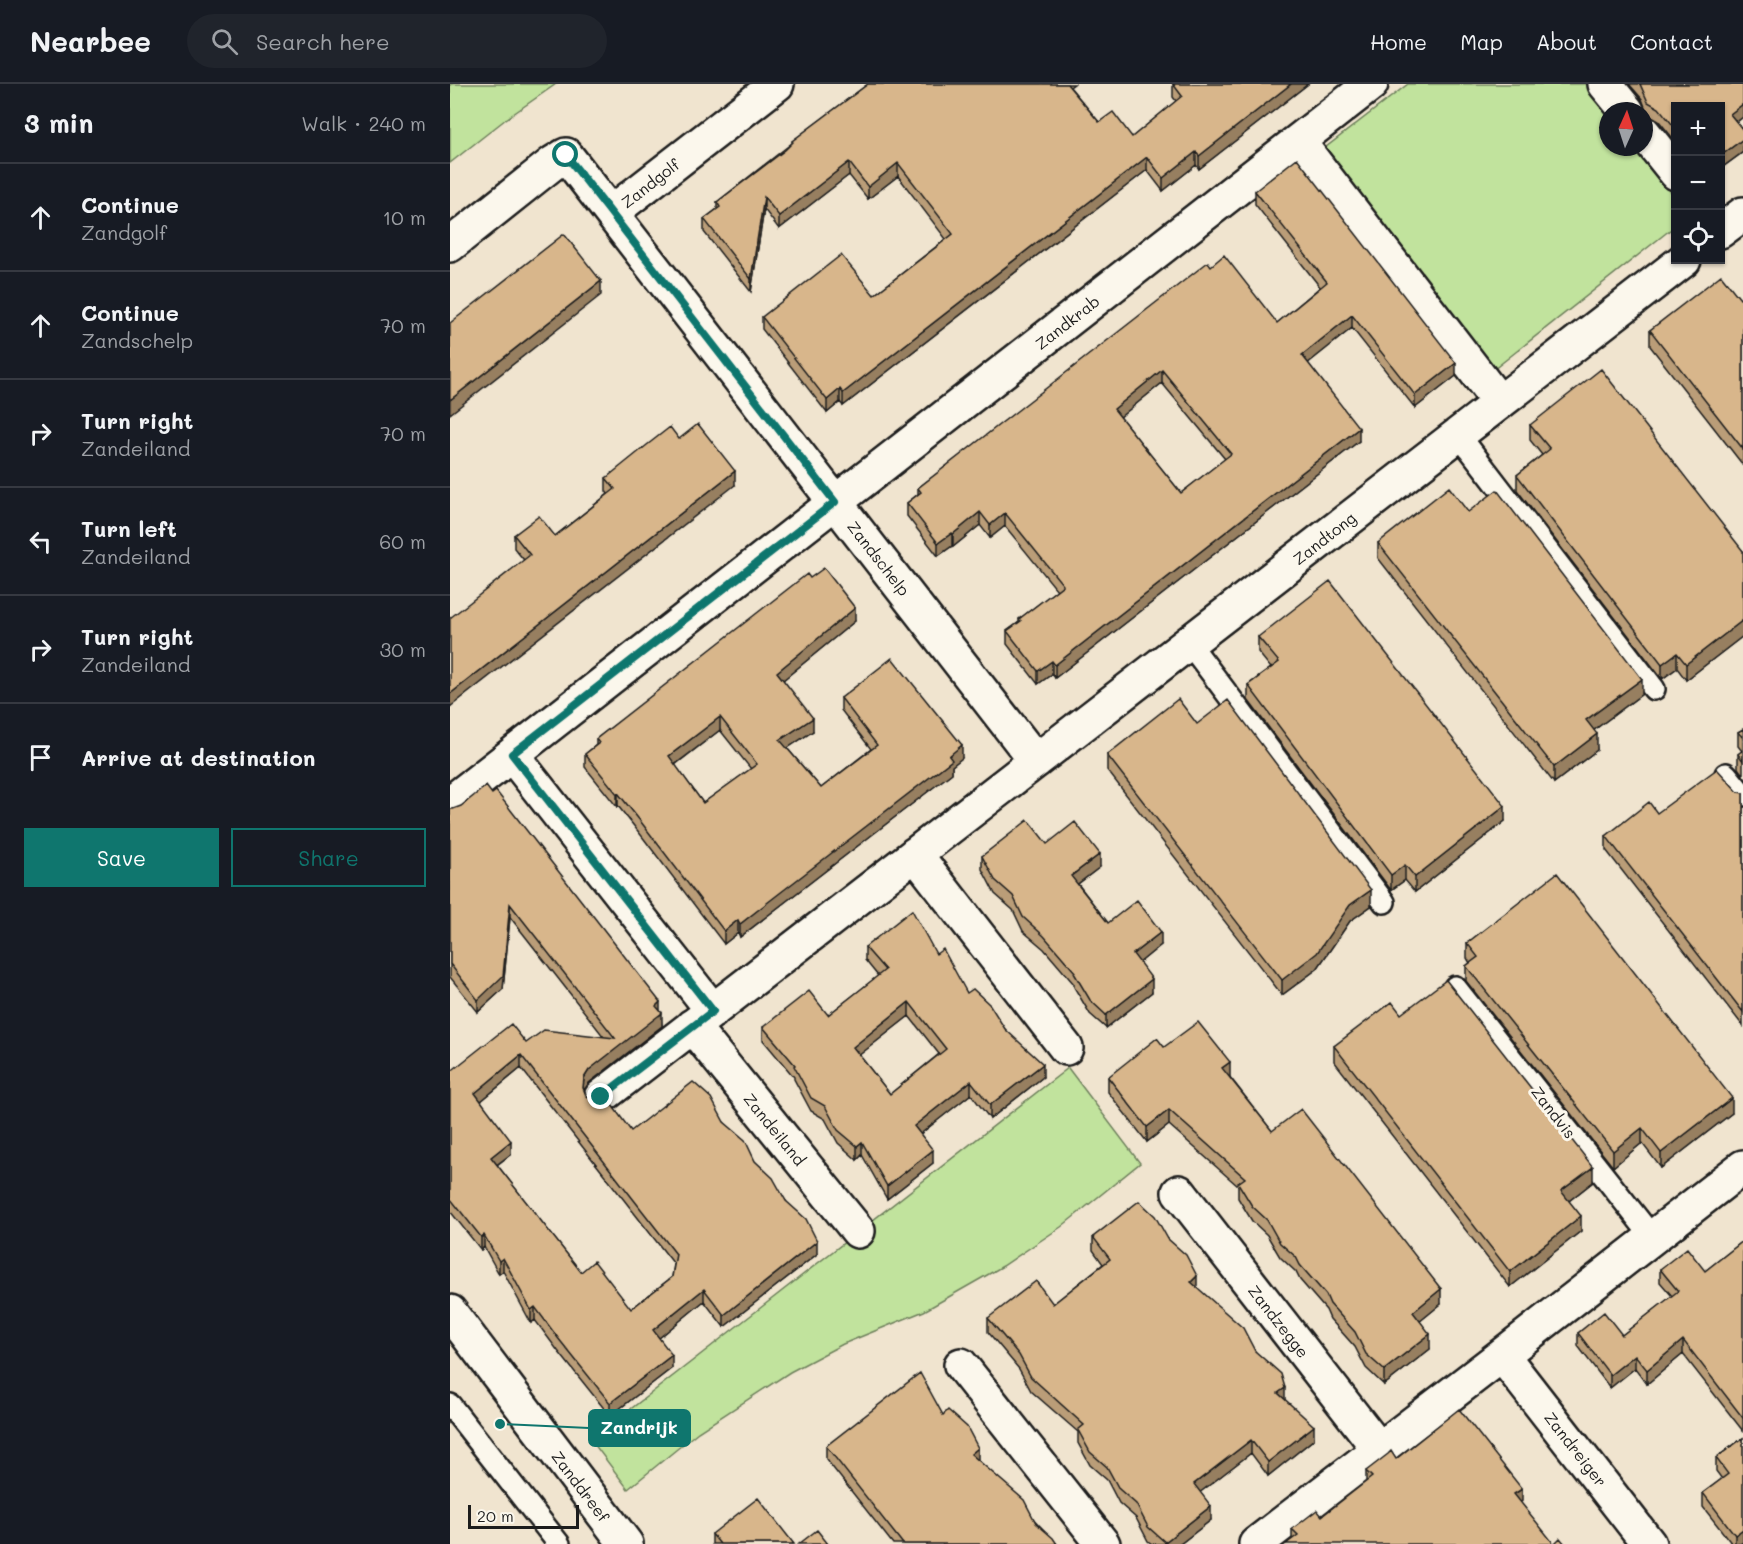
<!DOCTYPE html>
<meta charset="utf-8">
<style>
body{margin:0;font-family:Mali,sans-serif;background:#20242c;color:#f1f3f6}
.controls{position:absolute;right:18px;top:18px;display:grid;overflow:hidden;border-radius:0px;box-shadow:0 2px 4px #0004}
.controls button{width:54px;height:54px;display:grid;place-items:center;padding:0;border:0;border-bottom:2px solid #363941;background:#171b24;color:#f1f3f6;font:30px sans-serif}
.compass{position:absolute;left:1149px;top:18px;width:54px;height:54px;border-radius:50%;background:#171b24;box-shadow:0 2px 4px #0004;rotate:3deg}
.scale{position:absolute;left:18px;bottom:15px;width:111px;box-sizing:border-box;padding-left:6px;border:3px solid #1c1c1c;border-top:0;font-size:16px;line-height:21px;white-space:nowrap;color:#1c1c1c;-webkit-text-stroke:4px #fbf7ec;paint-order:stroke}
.stop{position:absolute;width:18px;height:18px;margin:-14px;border:4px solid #0f766e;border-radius:50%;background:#fff}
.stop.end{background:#0f766e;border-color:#fff;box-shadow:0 2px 6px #0008}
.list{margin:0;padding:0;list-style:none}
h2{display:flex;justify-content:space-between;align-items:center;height:78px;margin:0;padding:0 24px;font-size:26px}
h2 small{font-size:20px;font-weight:400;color:#9ea1a6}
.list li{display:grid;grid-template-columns:39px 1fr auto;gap:18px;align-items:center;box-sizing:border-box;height:108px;padding:0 24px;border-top:2px solid #363941}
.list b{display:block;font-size:22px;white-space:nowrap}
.list p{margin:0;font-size:20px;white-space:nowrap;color:#9ea1a6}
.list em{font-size:20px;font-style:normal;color:#9ea1a6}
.actions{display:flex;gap:12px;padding:18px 24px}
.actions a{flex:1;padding:14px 0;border:2px solid #0f766e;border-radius:0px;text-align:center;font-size:21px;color:#0f766e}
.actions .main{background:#0f766e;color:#fff}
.icon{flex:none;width:33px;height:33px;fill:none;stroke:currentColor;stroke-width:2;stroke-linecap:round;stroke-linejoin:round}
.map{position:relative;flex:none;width:1293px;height:1460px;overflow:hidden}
header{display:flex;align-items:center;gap:36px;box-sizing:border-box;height:84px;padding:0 30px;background:#171b24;border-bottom:2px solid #363941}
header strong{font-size:28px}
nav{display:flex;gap:33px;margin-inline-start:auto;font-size:21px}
.search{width:420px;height:54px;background:#20242c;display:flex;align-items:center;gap:15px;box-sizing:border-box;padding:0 21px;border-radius:33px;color:#9ea1a6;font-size:22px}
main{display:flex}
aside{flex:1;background:#171b24}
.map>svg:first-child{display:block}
</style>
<header>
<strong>Nearbee</strong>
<div class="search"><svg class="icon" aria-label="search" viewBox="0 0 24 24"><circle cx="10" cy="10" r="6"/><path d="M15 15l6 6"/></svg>Search here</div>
<nav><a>Home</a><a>Map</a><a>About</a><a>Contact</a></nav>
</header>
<main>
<aside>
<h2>3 min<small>Walk · 240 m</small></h2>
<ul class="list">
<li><svg class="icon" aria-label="ahead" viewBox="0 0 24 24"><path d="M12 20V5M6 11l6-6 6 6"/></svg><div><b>Continue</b><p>Zandgolf</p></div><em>10 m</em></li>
<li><svg class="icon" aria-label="ahead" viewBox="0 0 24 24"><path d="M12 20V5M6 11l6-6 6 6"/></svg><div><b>Continue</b><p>Zandschelp</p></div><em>70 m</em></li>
<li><svg class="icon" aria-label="right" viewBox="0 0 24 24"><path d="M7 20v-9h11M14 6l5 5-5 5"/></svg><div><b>Turn right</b><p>Zandeiland</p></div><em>70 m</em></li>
<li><svg class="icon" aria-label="left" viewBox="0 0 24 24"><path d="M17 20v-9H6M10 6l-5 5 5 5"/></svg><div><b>Turn left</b><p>Zandeiland</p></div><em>60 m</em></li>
<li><svg class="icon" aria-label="right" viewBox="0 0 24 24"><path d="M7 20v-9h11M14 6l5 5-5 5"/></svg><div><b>Turn right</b><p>Zandeiland</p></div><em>30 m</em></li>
<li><svg class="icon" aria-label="arrive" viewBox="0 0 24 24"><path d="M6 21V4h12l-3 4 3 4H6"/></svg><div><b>Arrive at destination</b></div></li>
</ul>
<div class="actions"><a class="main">Save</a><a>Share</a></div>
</aside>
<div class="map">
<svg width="1293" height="1460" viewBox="0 0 1293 1460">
<rect width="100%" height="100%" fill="#f0e4cf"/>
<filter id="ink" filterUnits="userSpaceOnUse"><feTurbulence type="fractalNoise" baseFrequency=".0167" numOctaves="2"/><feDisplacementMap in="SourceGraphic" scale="12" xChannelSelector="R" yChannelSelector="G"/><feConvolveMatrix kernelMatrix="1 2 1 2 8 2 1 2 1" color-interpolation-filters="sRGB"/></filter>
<g filter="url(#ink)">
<path fill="#c1e39d" stroke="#6e805c" stroke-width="1.5" d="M0,0H106L56,35L0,79Z
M958,0H1137L1158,27V63H1187L1225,113V142L1043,286L871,67Z
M618,984L690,1079L611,1143L553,1182L474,1227L393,1260L340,1288L248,1348L178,1405L141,1356Z"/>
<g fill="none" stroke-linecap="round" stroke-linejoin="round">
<defs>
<path id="lane" d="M1008,350L1204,605
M739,559L934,818
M1276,690L1293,711
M1005,903L1203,1154
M0,1321L109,1460"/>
<path id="street" d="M1155,0L1177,27
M1194,49L1226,89
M848,57L1049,318
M161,129L327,0
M1270,147L1293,130
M0,161L103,79L116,71L586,677
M62,671L263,927
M0,719L921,0
M465,770L616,964
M242,942L408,1147
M151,1013L1234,176
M729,1108L929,1365
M0,1228L176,1460
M1052,1271L1199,1460
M511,1281L653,1460
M806,1460L1052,1271L1293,1083"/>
</defs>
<use href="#lane" stroke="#1c1c1c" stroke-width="26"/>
<use href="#street" stroke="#1c1c1c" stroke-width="38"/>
<use href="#lane" stroke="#fbf7ec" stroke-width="21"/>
<use href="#street" stroke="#fbf7ec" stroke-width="33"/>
</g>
<path fill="#ba9d78" stroke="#1c1c1c" stroke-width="1.5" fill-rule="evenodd" d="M418,0H624L620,3L649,38L682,53L726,17L723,13V0H858L749,85L746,81L713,107L697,86L393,322L390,318L377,329L312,245V233L424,211L496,155L448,92L418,115L399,91L329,145L314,125L301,208L254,148V135L267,125V118L342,59V57Z
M1179,0H1293V33L1287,38L1293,46V68L1270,85L1226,22V58L1209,37L1198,31L1192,15Z
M805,107L1006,292L965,324L902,244L858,279L909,357L605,594L602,590L588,600L557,560V547L569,538V535L607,506L555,442L540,454L530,441L503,463L502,462L488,472L457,432V419L468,410V404L761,182L827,239L870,203L805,120ZM712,299L775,375L731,409L670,333Z
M1293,213V381L1200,262V246L1290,215Z
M1080,341L1293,467V552L1236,596L1227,584L1212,595L1067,406V391L1092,371L1080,356Z
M229,355L285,401L74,476L64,464V451L105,452L158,410L156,407V394Z
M1018,428L1192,610L1144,646L1147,666L1104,699L928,474V459Z
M360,494L405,537L333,596L363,647L337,664L371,704L421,665L391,626V614L512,674L502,682V689L290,853L288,849L274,860L191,751L168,722L167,723L135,683V670L146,661V655ZM270,646L301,685L253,719L225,681Z
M808,553L1055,737L965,808L955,796L941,806L798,616V601L821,584L808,568Z
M1293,645V691L1288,684V670L1292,667L1288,662V648Z
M657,671L921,822L900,837L867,885L832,911L657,686Z
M1288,708L1293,709V942L1156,766V752L1207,729Z
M0,725L210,927L212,942L139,999L134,1006L136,1011L181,1047L274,1038L336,1117L367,1170L274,1243L254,1217L209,1254L222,1284L160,1332L108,1267L85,1236L81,1239L53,1187L49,1190L34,1163L31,1166L0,1127V988L76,959L154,953L60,833L53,905L28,928L0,893ZM71,984L224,1180L222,1193L181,1225L131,1188L47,1081L61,1070L31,1017Z
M597,760L650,783L628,800L658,839L711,861L689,879L702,908L656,944L640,930L624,903V900L594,865L573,847L563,826L545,810L532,785V772Z
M1017,859L1282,1029L1211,1084L1192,1059L1163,1083L1016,897V882L1020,879L1017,874Z
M415,863L486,870L517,909L555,945L593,993L540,1035L521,1010L493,1032L470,1050L483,1079L437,1115L412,1071L407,1076L388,1059L375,1035L361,1027L344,995V993L313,956V943L378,931L428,892L415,876ZM459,932L489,970L440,1010L409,971Z
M951,930L1143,1098L1119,1117L1131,1147L1060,1203L884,977V962Z
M714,963L780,993L822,1047L991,1220L970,1237L980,1265L934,1301L916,1284L905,1263L880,1235L876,1226L850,1196L846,1188L830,1173L817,1151L802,1137L788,1114V1102L719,1041L697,1058L658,1008V993Z
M643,1153L718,1155L747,1204L805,1267L835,1316L864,1355L818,1392L801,1369L750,1408L761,1436L730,1460H702L698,1457L686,1434L669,1419L657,1396L640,1381L628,1359V1348L581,1307L569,1285L538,1248V1234L603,1220L653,1180L643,1166Z
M1293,1157V1347L1233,1270L1197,1300L1185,1284L1160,1304L1128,1262V1249L1172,1251L1222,1212L1210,1198V1185L1255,1187Z
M493,1331L528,1376L607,1460H443L376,1375V1362Z
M1293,1354V1458L1290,1460H1282L1253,1423V1409L1272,1395L1266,1387V1374Z
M946,1375L1072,1417L842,1456V1445L872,1432L916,1398V1387Z
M262,1450L344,1460H262Z"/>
<path fill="#977f61" stroke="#1c1c1c" stroke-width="1.5" d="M841,0H858L749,85V72Z
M1293,20V33L1280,43V30Z
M1293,55V68L1270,85V72Z
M746,68V81L713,107V94Z
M697,73V86L393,322V309Z
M399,78V91L329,145V132Z
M448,79V92L418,115V103Z
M314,113V125L301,208V195Z
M151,197V211L0,330V316Z
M902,231V244L852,284V271Z
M1006,279V292L965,324V311Z
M712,286V299L664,338V325Z
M390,305V318L377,329V316Z
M909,344V357L605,594V581Z
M285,387V401L0,623V610Z
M530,428V441L503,463V450Z
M555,429V442L540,454V441Z
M502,449V462L488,472V459Z
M405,524V537L327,601V588Z
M1293,536V552L1236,596V580Z
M1227,569V584L1212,595V580Z
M602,577V590L588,600V587Z
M1192,595V610L1136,652V636Z
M270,633V646L219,685V672Z
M363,634V647L330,669V656Z
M1147,650V666L1104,699V683Z
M512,661V674L502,682V689L290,853V840Z
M168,709V722L167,723V710Z
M1055,722V737L965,808V793Z
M650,770V783L621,805V792Z
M955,781V796L941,806V791Z
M921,806V822L900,837L867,885L832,911V896L900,821Z
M60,820V833L53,905L28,928V916Z
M288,836V849L274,860V847Z
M711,848V861L683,884V870Z
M702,895V908L656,944V931Z
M210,918V931L212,929V942L139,999L134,1006L133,1004L134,994L139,986Z
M459,918V932L403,976V963Z
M71,971V984L25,1022V1009Z
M780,978V993L772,999V984Z
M593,980V993L540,1035V1021Z
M521,997V1010L464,1055V1042Z
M1282,1014V1029L1211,1084V1069Z
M719,1026V1041L697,1058V1043Z
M1192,1044V1059L1163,1083V1067Z
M61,1057V1070L41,1085V1073Z
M412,1058V1071L407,1076V1062Z
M483,1066V1079L437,1115V1102Z
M1143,1083V1098L1111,1123V1107Z
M1131,1132V1147L1060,1203V1188Z
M34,1151V1163L31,1166V1153Z
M367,1157V1170L274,1243V1231Z
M53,1174V1187L49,1190V1177Z
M747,1192V1205L741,1198Z
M254,1205V1217L203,1259V1246Z
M991,1205V1220L963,1243V1228Z
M85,1223V1236L81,1239V1226Z
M980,1250V1265L934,1301V1286Z
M1233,1256V1270L1197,1300V1286Z
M222,1271V1284L160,1332V1319Z
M1185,1271V1284L1160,1304V1291Z
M835,1304V1317L828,1309Z
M864,1342V1355L818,1392V1378Z
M801,1356V1369L744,1413V1400Z
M528,1364V1377L521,1370Z
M1072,1405V1417L1064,1423V1410Z
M761,1422V1436L730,1460H715V1458Z
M1293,1445V1458L1290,1460H1285V1451Z"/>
<path fill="#d8b68b" stroke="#1c1c1c" stroke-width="1.5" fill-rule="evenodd" d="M418,0H617L649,38L663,28L682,53L732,12L723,0H841L749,72L746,68L713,94L697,73L393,309L390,305L377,316L312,233L391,171L424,211L503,150L448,79L418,103L399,78L329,132L314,113L301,195L254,135L270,123L267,118L335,66L343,58L342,57Z
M1190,0H1293V20L1280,30L1293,46V55L1270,72V22H1226V45L1209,24L1198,18Z
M847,74L1006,279L965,311L902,231L852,271L909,344L605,581L602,577L588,587L557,547L571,537L569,535L613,501L555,429L540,441L530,428L503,450L502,449L488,459L457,419L471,408L468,404L758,178L761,182L774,171L827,239L877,198L805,107ZM712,286L781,370L731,409L664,325Z
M114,150L151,197L0,316V239Z
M1271,191L1290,215L1293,213V365L1200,246Z
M1151,285L1293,467V536L1236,580L1227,569L1212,580L1067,391L1100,365L1080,341Z
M248,340L285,387L0,610V534L80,471L64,451L89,432L105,452L165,405L156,394L197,361L220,343L229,355Z
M999,403L1018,428L1047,406L1192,595L1136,636L1147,650L1104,683L928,459Z
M374,484L405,524L327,588L363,634L330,656L371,704L427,661L391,614L442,574L512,661L499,672L502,676L317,819L290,840L288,836L274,847L191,738L168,709L167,710L135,670L149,659L146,655L357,490L360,494ZM270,633L307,680L253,719L219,672Z
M880,497L1055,722L965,793L955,781L941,791L798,601L829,578L808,553Z
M728,615L747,640L778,616L921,806L900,821L867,869L832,896L657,671Z
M1293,645V654L1288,648Z
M1293,666V677L1288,670Z
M1267,685L1288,708L1293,709V928L1156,752L1199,718L1207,729Z
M36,702L42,710L46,707L210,918L206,922L212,929L139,986L134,994L133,1004L136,1011L144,1018L153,1019L159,1017L181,1047L243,998L261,1014L274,1038L295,1056L305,1077L323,1094L336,1117L356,1135L367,1157L274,1231L254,1205L203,1246L222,1271L160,1319L108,1254L85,1223L81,1226L53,1174L49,1177L34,1151L31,1153L0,1114V988L61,940L76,959L94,946L165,954L60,820L53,892L28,916L0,880V725H3L11,722ZM71,971L226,1170L222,1193L181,1225L144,1177L131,1188L41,1073L61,1057L25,1009Z
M578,736L597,760L625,738L650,770L621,792L658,839L687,816L711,848L683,870L702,895L656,931L640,916L624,889L625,888L594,852L573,833L563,812L545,796L532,772Z
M1107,789L1282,1014L1211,1069L1192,1044L1163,1067L1016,882L1028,873L1017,859Z
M462,826L486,870L493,865L517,909L523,905L540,921L555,945L593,980L540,1021L521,997L493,1019L464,1042L483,1066L437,1102L412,1058L407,1062L388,1046L375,1022L361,1014L344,982L345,981L313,943L359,907L378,931L406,909L435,886L415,863ZM459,918L496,965L440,1010L403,963Z
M996,896L1143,1083L1111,1107L1131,1132L1060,1188L884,962L942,918L951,930Z
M748,938L780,978L772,984L822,1047L851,1025L991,1205L963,1228L980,1250L934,1286L916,1270L905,1248L880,1220L876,1211L850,1181L846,1173L830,1159L817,1136L802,1122L788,1099L795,1094L719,1026L697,1043L658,993L707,954L714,963Z
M689,1117L705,1132L718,1155L736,1171L747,1192L741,1198L793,1244L805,1267L831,1290L835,1304L828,1309L864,1342L818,1378L801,1356L744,1400L761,1422L715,1458L698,1443L686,1420L669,1405L657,1383L640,1368L628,1346L634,1341L581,1293L569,1271L538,1234L586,1197L603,1220L660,1175L643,1153Z
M1293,1157V1334L1233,1256L1197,1286L1185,1271L1160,1291L1128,1249L1154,1228L1172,1251L1228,1207L1210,1185L1237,1164L1255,1187Z
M470,1289L493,1331L498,1326L517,1343L528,1364L521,1370L574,1416L586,1439L603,1454L607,1460H453L376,1362Z
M1009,1325L1072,1405L1064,1410L1104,1460H836L848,1451L842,1445L854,1436L867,1426L872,1432L922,1393L916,1387L938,1370L941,1367L946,1375Z
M1293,1354V1445L1285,1451L1253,1409L1278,1390L1266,1374Z
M308,1414L344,1460H270L262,1450Z
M367,1446L378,1460H349Z
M1110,1454L1115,1460H1104Z"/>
</g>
<g fill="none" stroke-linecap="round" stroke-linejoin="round" filter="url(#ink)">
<path stroke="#0f766e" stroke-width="8" d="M116,71L385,418L62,670L263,927L151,1013"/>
</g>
<g text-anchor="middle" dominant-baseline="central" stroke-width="6" stroke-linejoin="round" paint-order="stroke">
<g font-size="16" fill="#1c1c1c" stroke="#fbf7ec">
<text transform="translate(200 99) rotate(-38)">Zandgolf</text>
<text transform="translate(617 238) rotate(-38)">Zandkrab</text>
<text transform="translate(874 454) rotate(-38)">Zandtong</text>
<text transform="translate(429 474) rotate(52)">Zandschelp</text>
<text transform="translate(1104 1028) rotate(52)">Zandvis</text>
<text transform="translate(325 1045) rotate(51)">Zandeiland</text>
<text transform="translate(829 1237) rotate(52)">Zandzegge</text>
<text transform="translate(1126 1365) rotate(52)">Zandreiger</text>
<text transform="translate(131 1402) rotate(53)">Zanddreef</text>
</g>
</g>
<path fill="none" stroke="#0f766e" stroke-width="2" d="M50 1340L139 1344"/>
<circle fill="#0f766e" stroke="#fbf7ec" stroke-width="2" cx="50" cy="1340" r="6"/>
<rect fill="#0f766e" stroke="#0f766e" stroke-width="2" x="139" y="1326" width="101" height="36" rx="6"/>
<g font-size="18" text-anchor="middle" font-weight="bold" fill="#fff">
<text x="189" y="1350">Zandrijk</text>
</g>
</svg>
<div class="controls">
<button>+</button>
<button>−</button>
<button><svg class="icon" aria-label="locate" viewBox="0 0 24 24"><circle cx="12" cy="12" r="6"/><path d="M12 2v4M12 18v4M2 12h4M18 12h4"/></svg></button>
</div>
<svg class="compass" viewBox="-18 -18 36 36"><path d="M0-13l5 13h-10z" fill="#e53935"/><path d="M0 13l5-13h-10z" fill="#9ea1a6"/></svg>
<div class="scale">20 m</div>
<div class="stop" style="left:116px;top:71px"></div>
<div class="stop end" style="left:151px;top:1013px"></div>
</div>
</main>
